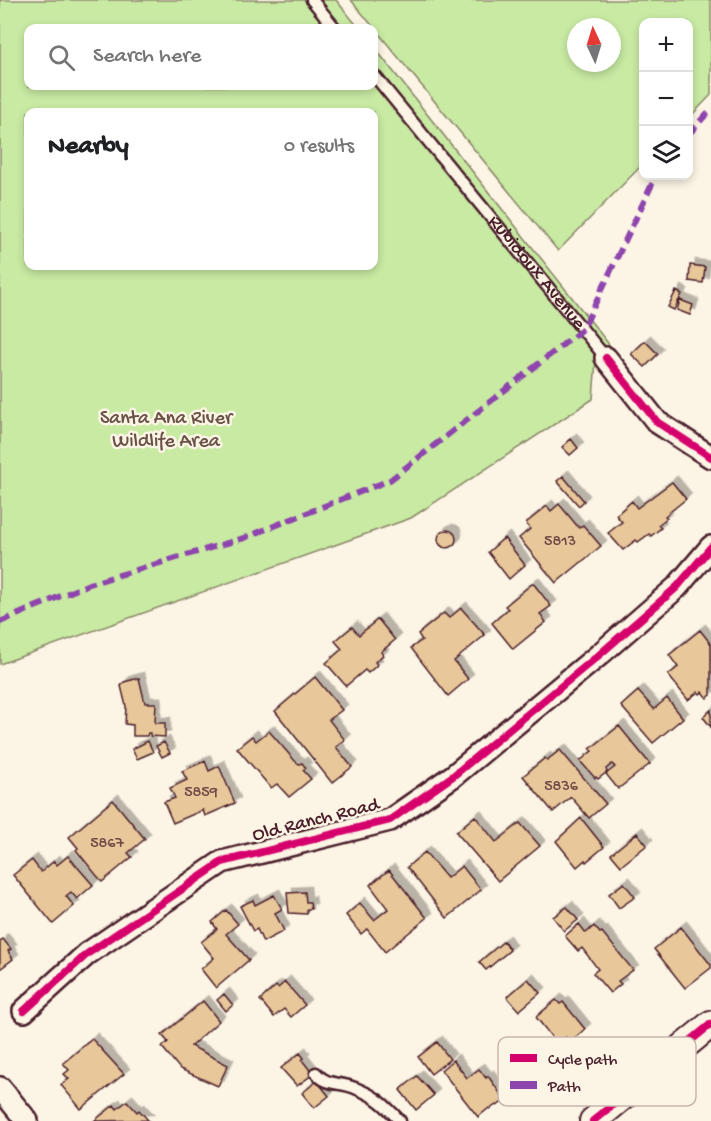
<!DOCTYPE html>
<meta charset="utf-8">
<style>
body{margin:0;font-family:"Gochi Hand",sans-serif;background:#f2f2f2;color:#202124}
.controls{position:absolute;right:18px;top:18px;display:grid;overflow:hidden;border-radius:12px;box-shadow:0 3px 9px #0003}
.controls button{width:54px;height:54px;display:grid;place-items:center;padding:0;border:0;border-bottom:2px solid #e0e0e0;background:#fff;color:#202124;font:30px sans-serif}
.compass{position:absolute;left:567px;top:18px;width:54px;height:54px;border-radius:50%;background:#fff;box-shadow:0 3px 9px #0003;rotate:356deg}
.list{margin:0;padding:0;list-style:none}
h2{display:flex;justify-content:space-between;align-items:center;height:78px;margin:0;padding:0 24px;font-size:26px}
h2 small{font-size:20px;font-weight:400;color:#757577}
.icon{flex:none;width:33px;height:33px;fill:none;stroke:currentColor;stroke-width:2;stroke-linecap:round;stroke-linejoin:round}
.map{position:relative;flex:none;width:711px;height:1121px;overflow:hidden}
.search{position:absolute;background:#fff;box-shadow:0 3px 9px #0003;left:24px;top:24px;width:354px;height:66px;display:flex;align-items:center;gap:15px;box-sizing:border-box;padding:0 21px;border-radius:12px;color:#757577;font-size:22px}
.panel{position:absolute;background:#fff;box-shadow:0 3px 9px #0003;left:24px;top:108px;width:354px;height:162px;border-radius:12px}
.map>svg:first-child{display:block}
</style>
<div class="map">
<svg width="711" height="1121" viewBox="0 0 711 1121">
<defs>
<filter id="shadow"><feDropShadow dx="5.5" dy="-5.5" stdDeviation="0" flood-color="#0004"/></filter>
</defs>
<rect width="100%" height="100%" fill="#fcf5e5"/>
<filter id="ink" filterUnits="userSpaceOnUse"><feTurbulence type="fractalNoise" baseFrequency=".0167" numOctaves="2"/><feDisplacementMap in="SourceGraphic" scale="12" xChannelSelector="R" yChannelSelector="G"/><feConvolveMatrix kernelMatrix="1 2 1 2 8 2 1 2 1" color-interpolation-filters="sRGB"/></filter>
<g filter="url(#ink)">
<path fill="#c8eaa3" stroke="#898467" stroke-width="1.5" fill-rule="evenodd" d="M0,0H336L359,28H28V86H374V47L611,347L596,360L593,399L411,518L0,664ZM28,112H374V266H28Z
M351,0H711V95L689,118L688,22H644L643,164L558,251ZM576,27H612V63H576Z"/>
<path fill="#e8c79a" stroke="#4a1f2b" stroke-width="1.5" filter="url(#shadow)" d="M690,265L705,267L703,283L689,281Z
M676,291L682,294L674,310L668,307Z
M680,300L693,305L690,315L677,310Z
M645,341L658,354L645,367L631,354Z
M571,439L578,448L570,455L562,447Z
M563,476L584,501L579,506L557,481Z
M672,482L686,499L665,516L667,518L658,525L661,528L651,536L649,534L638,542L636,540L623,550L608,533L622,522L616,515L632,501L637,508Z
M559,504L579,528L583,525L601,546L556,583L519,538L530,529L526,523L547,506L551,511Z
M438 539a9 9 0 1 1 18 0a9 9 0 1 1-18 0Z
M504,538L525,565L509,579L488,552Z
M533,583L551,606L540,614L546,622L513,649L492,623L508,609L505,606Z
M461,608L485,635L454,661L468,679L448,696L411,648L422,640L418,634L444,613L449,618Z
M378,619L395,640L381,652L383,655L375,662L377,665L368,673L365,670L346,686L326,663L342,649L335,641L352,627L359,635Z
M700,630L711,644V695L707,698L702,692L700,694L698,692L688,700L668,675L678,667L669,655Z
M315,677L342,710L329,720L345,740L336,747L352,767L332,783L275,711Z
M139,678L145,703H156L155,723H165V737L150,736V733H148L147,736H133V725L125,724L126,706L121,686L124,682Z
M638,691L654,709L667,698L683,718L653,743L621,706Z
M711,710V727L703,717Z
M619,726L650,764L618,789L606,774L615,767L612,764L606,769L607,772L598,779L596,777L595,778L580,761L592,751L590,749Z
M269,731L295,761L299,764L302,763L306,768L303,770L311,779L289,797L277,784L271,788L237,748L252,736L256,741Z
M148,741L153,752L137,759L132,749Z
M164,742L170,753L162,757L156,746Z
M560,750L606,804L589,818L571,797L553,812L523,776L545,758L547,760Z
M205,761L209,771L219,766L235,803L205,816L203,810L173,823L164,802L175,798L170,788L187,780L182,771Z
M113,800L145,839L128,853L132,857L102,882L76,850L78,848L69,837Z
M475,816L496,842L520,823L540,846L498,881L456,832Z
M581,818L604,847L586,862L585,860L577,867L556,841Z
M637,833L647,845L621,866L611,854Z
M425,852L447,878L462,866L481,890L447,918L407,867Z
M68,856L93,885L77,899L71,892L66,896L74,906L53,924L13,875L32,860L41,872L54,861L57,865Z
M389,870L427,918L385,952L367,929L361,934L346,915L360,903L374,920L388,909L370,885Z
M624,883L635,897L619,908L609,894Z
M305,892L306,902H310L311,909H307V914L289,913L287,893Z
M274,895L282,909L275,913L284,931L263,942L257,929L253,931L240,906L253,900L255,905Z
M567,907L578,920L564,931L553,917Z
M226,910L238,924L226,934L249,960L216,988L201,969L214,958L201,942L217,929L212,922Z
M579,924L586,933L594,926L600,933L602,932L633,970L618,981L621,984L610,993L593,973L598,969L582,948L578,951L565,936Z
M681,927L711,965V968L685,988L654,949Z
M3,939L11,949L8,951L13,959L0,969V941Z
M504,941L510,950L486,970L479,962Z
M528,979L540,993L519,1011L507,997Z
M285,982L305,1005L291,1017L284,1009L274,1017L260,1000L276,986L278,988Z
M224,994L233,1005L226,1011L217,1000Z
M556,1000L560,1004L563,1002L585,1029L570,1042L566,1037L557,1044L536,1017Z
M203,1001L219,1021L191,1046L228,1065L218,1086L180,1069L162,1047L168,1042L162,1035Z
M92,1039L124,1074L81,1109L61,1085L69,1079L64,1074L69,1070L63,1063Z
M437,1042L450,1059L431,1074L418,1057Z
M300,1053L304,1058L302,1060L313,1074L297,1086L281,1068Z
M453,1060L467,1078L479,1069L486,1078L488,1076L505,1100L497,1106L496,1105L490,1109L489,1108L478,1117L441,1070Z
M417,1076L434,1095L416,1110L400,1090Z
M317,1081L329,1096L314,1108L302,1093Z
M127,1101L137,1112L139,1110L148,1120L94,1121L114,1105L117,1109Z"/>
<g fill="none" stroke-linecap="round" stroke-linejoin="round">
<defs>
<g id="service">
<path d="M312,0L335,28"/>
<path id="s1" d="M374,75L606,358"/>
<path d="M316,1073C328,1087 339,1081 355,1088C376,1096 385,1105 400,1121"/>
</g>
<path id="minor" d="M606,358L657,422L711,457
M24,1011L87,954L222,862L390,820L453,776L599,655L677,587L711,547
M0,1088L27,1121"/>
<path id="tertiary" d="M593,1121L711,1024"/>
</defs>
<use href="#service" stroke="#4a1f2b" stroke-width="15"/>
<use href="#minor" stroke="#4a1f2b" stroke-width="26"/>
<use href="#tertiary" stroke="#4a1f2b" stroke-width="30"/>
<use href="#service" stroke="#fcf5e5" stroke-width="10"/>
<use href="#minor" stroke="#fcf5e5" stroke-width="21"/>
<use href="#tertiary" stroke="#fcf5e5" stroke-width="26"/>
<path stroke="#8e44ad" stroke-width="6" stroke-dasharray="12 6" stroke-linecap="butt" d="M688,135L711,109
M0,622L89,584L244,538L390,480L583,329L656,176"/>
<defs>
<path id="cycleway" d="M606,358L657,422L711,457
M24,1011L87,954L222,862L390,820L453,776L599,655L677,587L711,547
M593,1121L711,1024"/>
</defs>
<use href="#cycleway" stroke="#fcf5e5" stroke-width="11"/>
<use href="#cycleway" stroke="#d6006c" stroke-width="8"/>
</g>
</g>
<g text-anchor="middle" dominant-baseline="central" stroke-width="5" stroke-linejoin="round" paint-order="stroke">
<g font-size="16" fill="#724947">
<text x="560" y="542">5813</text>
<text x="561" y="787">5836</text>
<text x="201" y="793">5859</text>
<text x="107" y="844">5867</text>
</g>
<g font-size="20" fill="#4a1f2b" stroke="#fcf5e5">
<text stroke="none"><textPath href="#s1" startOffset="256">Rubidoux Avenue</textPath></text>
<text transform="translate(316 821) rotate(-14)">Old Ranch Road</text>
</g>
<g font-size="20" fill="#6a5249" stroke="#fcf5e5">
<text x="166" y="419">Santa Ana River<tspan x="166" dy="23">Wildlife Area</tspan></text>
</g>
</g>
<rect x="498" y="1037" width="198" height="69" rx="9" fill="#fcf5e5" stroke="#c7b5ad" stroke-width="1.5"/>
<rect x="510" y="1054" width="27" height="8" fill="#d6006c"/>
<rect x="510" y="1081" width="27" height="8" fill="#8e44ad"/>
<g font-size="16" fill="#4a1f2b">
<text x="548" y="1064">Cycle path</text>
<text x="548" y="1091">Path</text>
</g>
</svg>
<div class="controls">
<button>+</button>
<button>−</button>
<button><svg class="icon" aria-label="layers" viewBox="0 0 24 24"><path d="M12 4l9 5-9 5-9-5zM3 14l9 5 9-5"/></svg></button>
</div>
<svg class="compass" viewBox="-18 -18 36 36"><path d="M0-13l5 13h-10z" fill="#e53935"/><path d="M0 13l5-13h-10z" fill="#757577"/></svg>
<div class="search"><svg class="icon" aria-label="search" viewBox="0 0 24 24"><circle cx="10" cy="10" r="6"/><path d="M15 15l6 6"/></svg>Search here</div>
<section class="panel">
<h2>Nearby<small>0 results</small></h2>
<ul class="list">
</ul>
</section>
</div>
